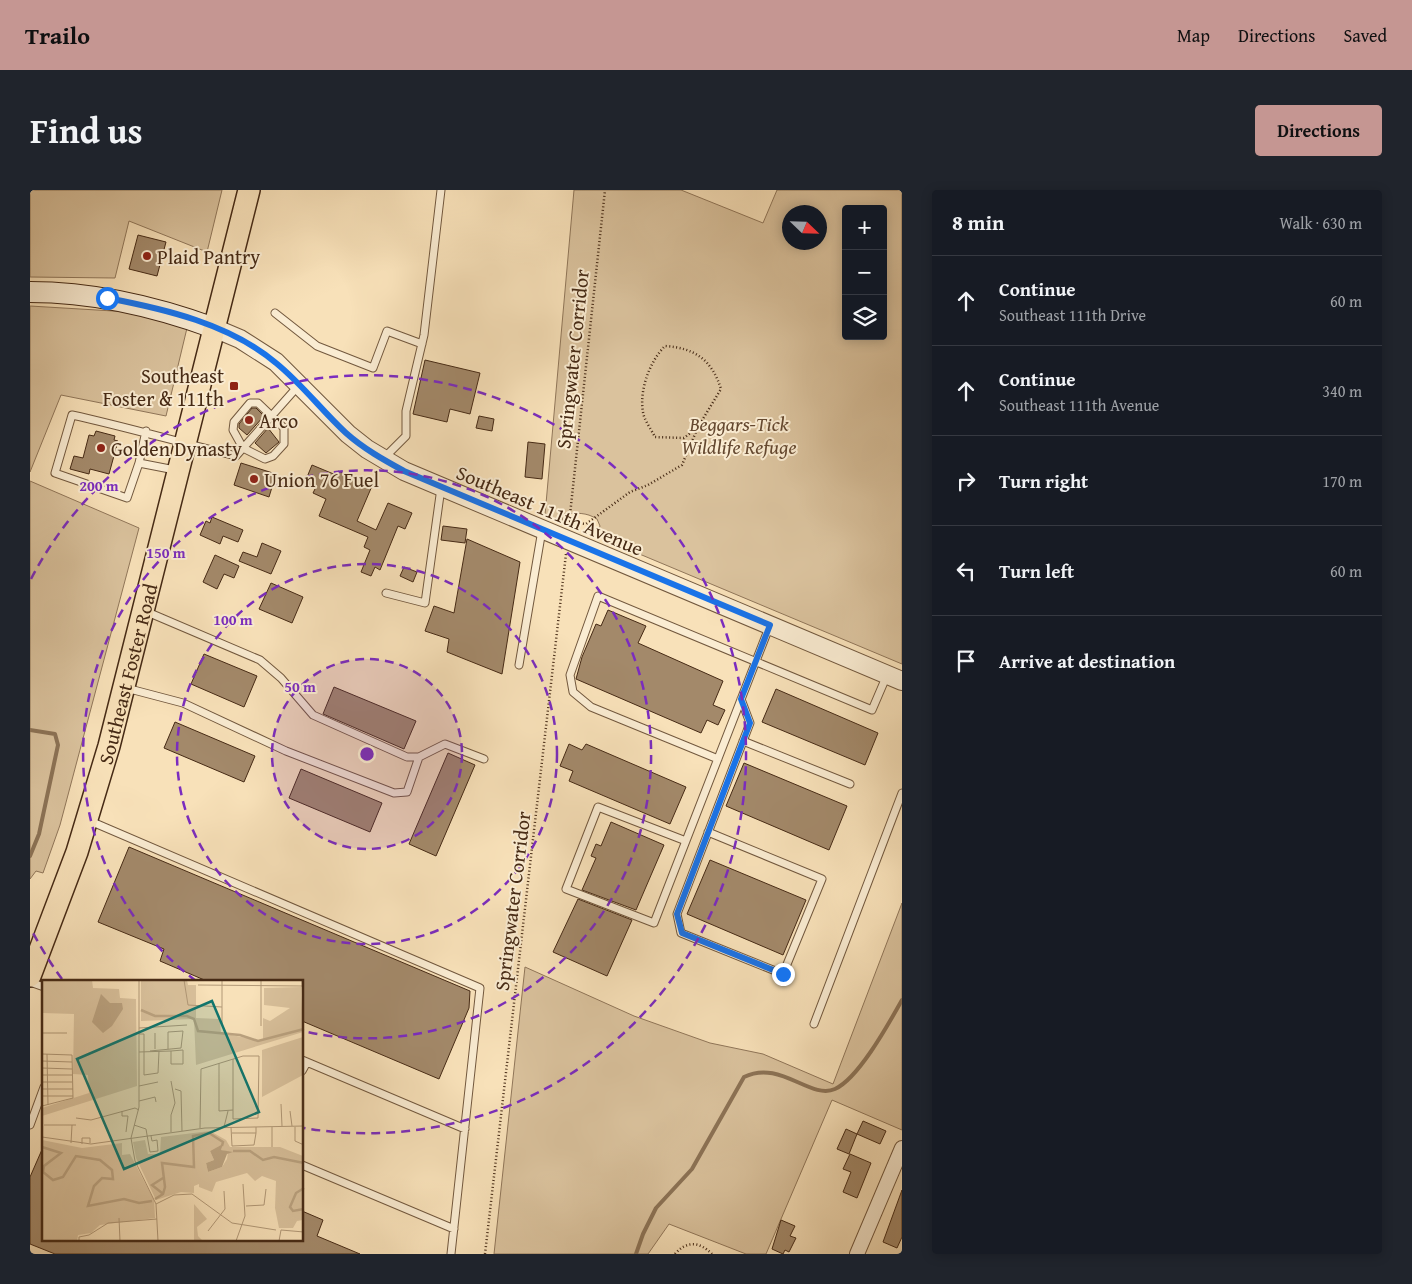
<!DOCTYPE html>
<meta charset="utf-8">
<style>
body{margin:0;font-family:"Gentium Book Plus",serif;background:#20242c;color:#f1f3f6}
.controls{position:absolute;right:15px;top:15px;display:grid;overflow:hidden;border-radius:5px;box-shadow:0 2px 12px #0003}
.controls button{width:45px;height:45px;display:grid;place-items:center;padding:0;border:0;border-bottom:1px solid #363941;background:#171b24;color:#f1f3f6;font:25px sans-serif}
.compass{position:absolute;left:752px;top:15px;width:45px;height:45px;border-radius:50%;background:#171b24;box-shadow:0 2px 12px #0003;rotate:113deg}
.stop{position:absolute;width:15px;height:15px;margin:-11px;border:4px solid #1a73e8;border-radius:50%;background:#fff}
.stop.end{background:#1a73e8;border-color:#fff;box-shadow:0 1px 5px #0008}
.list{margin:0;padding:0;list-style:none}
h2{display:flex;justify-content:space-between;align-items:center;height:65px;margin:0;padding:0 20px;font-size:21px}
h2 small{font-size:16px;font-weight:400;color:#9ea1a6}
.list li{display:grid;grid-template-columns:32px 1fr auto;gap:15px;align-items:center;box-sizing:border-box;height:90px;padding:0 20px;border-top:1px solid #363941}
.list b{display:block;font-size:19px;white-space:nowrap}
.list p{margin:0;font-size:16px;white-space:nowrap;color:#9ea1a6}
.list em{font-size:16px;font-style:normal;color:#9ea1a6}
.icon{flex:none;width:28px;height:28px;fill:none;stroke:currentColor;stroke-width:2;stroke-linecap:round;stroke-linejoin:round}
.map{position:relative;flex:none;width:872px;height:1064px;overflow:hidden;border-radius:5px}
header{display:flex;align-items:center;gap:30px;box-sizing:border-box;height:70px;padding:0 25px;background:#c59692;color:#111}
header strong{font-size:24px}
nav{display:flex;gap:28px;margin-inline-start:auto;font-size:18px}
.intro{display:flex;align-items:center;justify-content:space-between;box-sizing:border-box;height:120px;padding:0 30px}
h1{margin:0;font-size:35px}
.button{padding:12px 22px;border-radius:5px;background:#c59692;color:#111;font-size:18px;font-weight:700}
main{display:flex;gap:30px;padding:0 30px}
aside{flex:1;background:#171b24;border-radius:5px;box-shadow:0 2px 12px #0003}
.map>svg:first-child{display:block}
</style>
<header>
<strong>Trailo</strong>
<nav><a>Map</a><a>Directions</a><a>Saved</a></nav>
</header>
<div class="intro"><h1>Find us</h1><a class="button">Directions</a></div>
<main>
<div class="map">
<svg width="872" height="1064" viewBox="0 0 872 1064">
<rect width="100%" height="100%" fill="#f8e1b9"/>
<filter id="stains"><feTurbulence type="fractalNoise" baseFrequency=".004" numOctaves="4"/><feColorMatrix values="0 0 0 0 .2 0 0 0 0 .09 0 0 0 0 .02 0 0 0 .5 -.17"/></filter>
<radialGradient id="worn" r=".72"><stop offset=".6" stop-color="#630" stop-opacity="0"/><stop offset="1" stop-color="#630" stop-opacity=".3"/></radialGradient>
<path fill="#dac29d" stroke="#907659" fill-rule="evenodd" d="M0,0H192L177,62L99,31L85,88L0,87Z
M544,0H651L733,33L747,0H872V474L576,350L577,347L568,343L570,336L567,329C556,322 547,323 533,324L532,334L515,325ZM816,19H853V146H816ZM759,22H789V52H759Z
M0,116L100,122L157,138L136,226L31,205L0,282Z
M0,291L109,338L30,635L13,683L6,681L0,689Z
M872,713V940L802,910L736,1064H716L639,1034L618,1064H464L495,777L604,826L680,853L733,864L803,894Z"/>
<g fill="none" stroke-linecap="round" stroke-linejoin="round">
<path stroke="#8c7356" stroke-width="4" d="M0,540L25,544L28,555L9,644L0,666
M606,1064L613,1044L626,1018L662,979L714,887C750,869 780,910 805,899C829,888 859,833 872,810"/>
</g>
<path fill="#a3896a" stroke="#462a15" d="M108,45L136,52L127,86L99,79Z
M395,170L450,183L440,224L420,219L417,232L383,224Z
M222,218H226L234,226L217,245L209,238V234Z
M449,226L464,229L462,241L446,238Z
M238,238L249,252L236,263L225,253Z
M66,241L85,246L84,250L88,251L79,284L60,279L59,284L40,279L44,266L53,268L59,245L64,246Z
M498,252L515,254L512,289L495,287Z
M211,273L246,284L239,307L204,295Z
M282,275L306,285L308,281L342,296L327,331L346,340L358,313L382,323L375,339L368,336L350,380L345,377L341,386L331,382L340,360L334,357L338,347L289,326L296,309L283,303L286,297L275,292Z
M182,327L213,340L208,352L193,346L190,354L170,345L176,331L180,333Z
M413,336L437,339L435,353L411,350Z
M437,349L490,372L472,484L417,462L419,449L395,441L404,416L424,423Z
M232,353L251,361L241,384L209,371L213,362L227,367Z
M185,365L209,376L204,388L194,384L187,399L173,392Z
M374,377L387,382L383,392L370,386Z
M241,393L273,407L262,433L229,419Z
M578,420L616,436L608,453L693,491L683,515L695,520L688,535L677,530L671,543L546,489L552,467L566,434L571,436Z
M174,464L227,486L214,517L161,494Z
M304,497L386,531L374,559L293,524Z
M746,499L848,543L835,575L732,532Z
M145,532L225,566L214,592L134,558Z
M539,554L552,560L556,554L656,597L640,634L539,591L543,581L530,576Z
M418,563L445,575L406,666L379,654Z
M714,573L817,616L799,660L696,616Z
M271,579L352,613L340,642L259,608Z
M581,632L634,655L606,720L552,700L566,668L561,666L566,654L571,656Z
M99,657L440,801L439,818L409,889L272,831V792H179L130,771L134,759L68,732Z
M680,670L776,710L753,765L657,724Z
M548,709L602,730L577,786L523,762Z
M833,931L856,941L850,954L827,944Z
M816,939L827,944L819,964L807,959Z
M14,955V1050H272V1021L293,1030L287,1046L330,1064H25L0,1054V987Z
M820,964L841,973L827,1008L813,1002L821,982L813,979Z
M872,1000V1047L867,1058L853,1052Z
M751,1030L765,1036L760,1046L766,1048L759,1062L755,1060L753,1064L742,1059Z"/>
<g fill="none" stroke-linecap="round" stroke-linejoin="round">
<defs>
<path id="service" d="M245,123L287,156L343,178L357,141L392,154
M220,213H228L254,238V254L243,266L235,269L213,258L203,240L204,232Z
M353,269L376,246V221L394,145L411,0
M109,273L116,241
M145,280L109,273L97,308L25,283L42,225C97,237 151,253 206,266L269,195
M356,403L395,413L411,298
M115,421L230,470L251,488L283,525L377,567H389L415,554L454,569
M489,475L512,340
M96,498L153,513L256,561L364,603L377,602L389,567
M713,551L820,594
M688,569L561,517L543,502L540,485L568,406L842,520L857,485
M60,631L450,798L421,1064
M678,642L792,689L753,784L651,743L647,724L720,533L711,509
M656,651L568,617L536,699L624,733L740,435
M0,792L14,797
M784,834L872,603
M272,870L435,939
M272,881L277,872
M0,935L14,897
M272,975L424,1039"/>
<path id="minor" d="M827,1064L872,958"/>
<path id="tertiary" d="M184,138L210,149L246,172L318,244L337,259L374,281L872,491"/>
<path id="secondary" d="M0,102C64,102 124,116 184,138"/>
<g id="primary">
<path id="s1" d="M0,786L47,662L79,556L219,0"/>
</g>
</defs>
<use href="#service" stroke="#72583e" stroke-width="9"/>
<use href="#minor" stroke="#72583e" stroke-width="16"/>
<use href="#tertiary" stroke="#72583e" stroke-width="20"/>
<use href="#secondary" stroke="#462a15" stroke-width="22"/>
<use href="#primary" stroke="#462a15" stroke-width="24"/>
<path stroke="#462a15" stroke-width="2.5" stroke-dasharray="1 2.5" stroke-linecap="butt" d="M539,332L556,334L600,302L618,295L652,275L668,237L691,199C682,170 665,158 635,156C620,171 609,200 613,222C614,230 621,239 625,247L654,248L668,237
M539,334L575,0
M455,1064L536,364
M645,1064C657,1050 670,1052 682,1064"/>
<use href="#service" stroke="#faecd2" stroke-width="7"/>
<use href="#minor" stroke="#faecd2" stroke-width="14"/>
<use href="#tertiary" stroke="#faecd2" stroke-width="18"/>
<use href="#secondary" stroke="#faecd2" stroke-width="20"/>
<use href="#primary" stroke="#f8e1b9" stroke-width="21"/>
</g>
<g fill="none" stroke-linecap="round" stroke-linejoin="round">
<path stroke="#1a73e8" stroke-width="6" d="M77,108C135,119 200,134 246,173C272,194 292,221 316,243C334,259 354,270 374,281L740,435L711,509L720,533L647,724L652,743L753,784"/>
</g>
<circle cx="337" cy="564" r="95" fill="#7b2cbf" fill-opacity=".12"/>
<g fill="none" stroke="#7b2cbf" stroke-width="2.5" stroke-dasharray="9 6">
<circle cx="337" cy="564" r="95"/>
<circle cx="337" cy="564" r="190"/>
<path d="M166 791A284 284 0 1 1 273 841"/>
<path d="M32 789A379 379 0 0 1 1 739M1 389A379 379 0 1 1 274 938"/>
</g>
<g fill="#8f2418" stroke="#faecd2" stroke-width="2">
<circle cx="117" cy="66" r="5"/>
<rect x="199" y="191" width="10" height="10" rx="2.5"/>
<circle cx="219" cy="230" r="5"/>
<circle cx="71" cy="258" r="5"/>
<circle cx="224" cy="289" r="5"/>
</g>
<g text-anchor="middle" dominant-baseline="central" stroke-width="4" stroke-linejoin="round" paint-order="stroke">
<g font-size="20" fill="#462a15" stroke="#faecd2" text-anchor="start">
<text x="127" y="66">Plaid Pantry</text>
<text x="194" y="185" text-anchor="end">Southeast<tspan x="194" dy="23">Foster &amp; 111th</tspan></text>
<text x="229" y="230">Arco</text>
<text x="81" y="258">Golden Dynasty</text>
<text x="234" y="289">Union 76 Fuel</text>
</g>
<g font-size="20" fill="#462a15" stroke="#faecd2">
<text transform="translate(542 169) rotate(-84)">Springwater Corridor</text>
<text transform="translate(520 320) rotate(23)">Southeast 111th Avenue</text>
<text stroke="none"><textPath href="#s1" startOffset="318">Southeast Foster Road</textPath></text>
<text transform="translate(482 711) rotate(-83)">Springwater Corridor</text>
</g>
<g font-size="20" font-style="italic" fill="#644830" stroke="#faecd2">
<text x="709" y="233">Beggars-Tick<tspan x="709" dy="23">Wildlife Refuge</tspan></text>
</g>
</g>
<g transform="translate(12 790)">
<rect width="261" height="261" fill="#f8e1b9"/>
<path d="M1,0H50L51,8L77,9L78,18L94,19L95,106L0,136V128L47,113L46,95L31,94L32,34L1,33ZM99,0H145L146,5H154V38L178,39L179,53L221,61V38L228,41L248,28L222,25V8L259,7L261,52L154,85L152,39L99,41ZM261,57V95L220,117V70ZM168,151L184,160L188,167H238L261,176V240L255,241L251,248H237L233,228L234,201L220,196L213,201L205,193L174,202L170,212L157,207V204L152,206V213L139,212L114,220L94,178L91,162L103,160L106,174H118L119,157ZM180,165L179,170L186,172L185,179L180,187L166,192L164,183L172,180L168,171ZM0,160L40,168L80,163V175L88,174L112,220L113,238L58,245L49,253L36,255L35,261H0ZM152,224L165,239L155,247L156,256L161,261H152Z" fill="#dac29d" fill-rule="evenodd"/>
<path d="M59,14L68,23H80L81,29L70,46L61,53L50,42ZM181,164L179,170L191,172L185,174L180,187L166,192L164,183L172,180L168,171Z" fill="#bba381"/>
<path fill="none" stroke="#bba381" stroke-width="2.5" d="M99,30L113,36H145L152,39L156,51L198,55L216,61L262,49M0,167L19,173L2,186L1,192L11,200L21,197L34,176L58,180L70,190L71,199L60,198L52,206L46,226L82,219L97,223L110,221M191,171H208L221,180L232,177L262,183M262,208L254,213L248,227L251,231L262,229M120,213L110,205L121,198M113,219L121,214L123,207L120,183L152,187L151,156L167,153L181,162L180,166"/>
<path fill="none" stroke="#b19877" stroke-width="1" d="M142,0L146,25L180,27M180,0V45M219,0V46M260,0L261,31M156,5L262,6M97,48L145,45M0,53H25M113,53V69M97,54H102V95L116,93L117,71M108,71L139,68L141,51L126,52V69M97,72L129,71L141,70V84H129V71M0,74L30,75L31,118L0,126M5,74L6,125M0,81L30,82M177,83V131L191,130V79M0,88L30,89M0,95H30M0,102H30M97,106L116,102M0,109H31M133,109L139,111L140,151M0,116H31M97,121L113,117L114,122M239,124L240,146M80,131V136H86L84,152M248,131L250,146M34,138L49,140L93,128L97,130M2,145H34M92,145L104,149L108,172L116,171L115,160L110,161L109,156M182,147L186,131M189,147L190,166L212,165L214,153M253,147V161L262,165M158,148L159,89L201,76H217L216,138L191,139V130M129,152V135L133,123L129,101M190,153H214V147M0,157L49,164L163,148L262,146M89,158L97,127V0M89,158L93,181L114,224L116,261M29,163L30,145M40,164V158H48V163M230,167V147M114,224L132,215L150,214L190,243L234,250M204,226L222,225L224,209M77,238L78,261M166,251L183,229L182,211M37,261V257L47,255L66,243L115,239M194,261L203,236L201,204M237,261L239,250L262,252"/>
<path fill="#0f766e" fill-opacity="0.15" stroke="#0f766e" stroke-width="2.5" d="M170,21L217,132L82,189L35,79Z"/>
<rect width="261" height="261" fill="none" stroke="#462a15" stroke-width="2.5"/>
</g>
<circle cx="337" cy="564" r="8" fill="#7b2cbf" stroke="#faecd2" stroke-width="2.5"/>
<g font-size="15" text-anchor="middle" font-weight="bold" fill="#7b2cbf" stroke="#faecd2" stroke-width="4" stroke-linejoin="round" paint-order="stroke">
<text x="69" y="301">200 m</text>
<text x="136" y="368">150 m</text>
<text x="203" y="435">100 m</text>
<text x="270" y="502">50 m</text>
</g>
<rect width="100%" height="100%" filter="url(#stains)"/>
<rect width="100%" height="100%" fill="url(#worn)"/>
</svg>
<div class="controls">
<button>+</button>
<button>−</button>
<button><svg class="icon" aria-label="layers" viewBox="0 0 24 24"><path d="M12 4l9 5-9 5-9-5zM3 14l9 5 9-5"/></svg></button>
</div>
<svg class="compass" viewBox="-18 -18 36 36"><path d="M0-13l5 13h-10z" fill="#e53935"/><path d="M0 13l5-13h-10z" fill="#9ea1a6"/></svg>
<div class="stop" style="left:77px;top:108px"></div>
<div class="stop end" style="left:753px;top:784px"></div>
</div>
<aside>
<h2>8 min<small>Walk · 630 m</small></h2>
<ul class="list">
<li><svg class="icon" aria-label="ahead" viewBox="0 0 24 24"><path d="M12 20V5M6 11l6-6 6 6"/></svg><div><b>Continue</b><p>Southeast 111th Drive</p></div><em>60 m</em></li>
<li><svg class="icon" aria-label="ahead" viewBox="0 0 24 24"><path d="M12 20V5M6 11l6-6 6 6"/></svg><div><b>Continue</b><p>Southeast 111th Avenue</p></div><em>340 m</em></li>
<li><svg class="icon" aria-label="right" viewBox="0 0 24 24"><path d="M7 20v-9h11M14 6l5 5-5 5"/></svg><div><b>Turn right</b></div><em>170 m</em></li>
<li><svg class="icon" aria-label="left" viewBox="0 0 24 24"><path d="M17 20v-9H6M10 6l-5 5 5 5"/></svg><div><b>Turn left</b></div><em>60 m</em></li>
<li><svg class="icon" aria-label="arrive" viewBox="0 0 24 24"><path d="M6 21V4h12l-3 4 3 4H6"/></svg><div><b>Arrive at destination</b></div></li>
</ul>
</aside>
</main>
